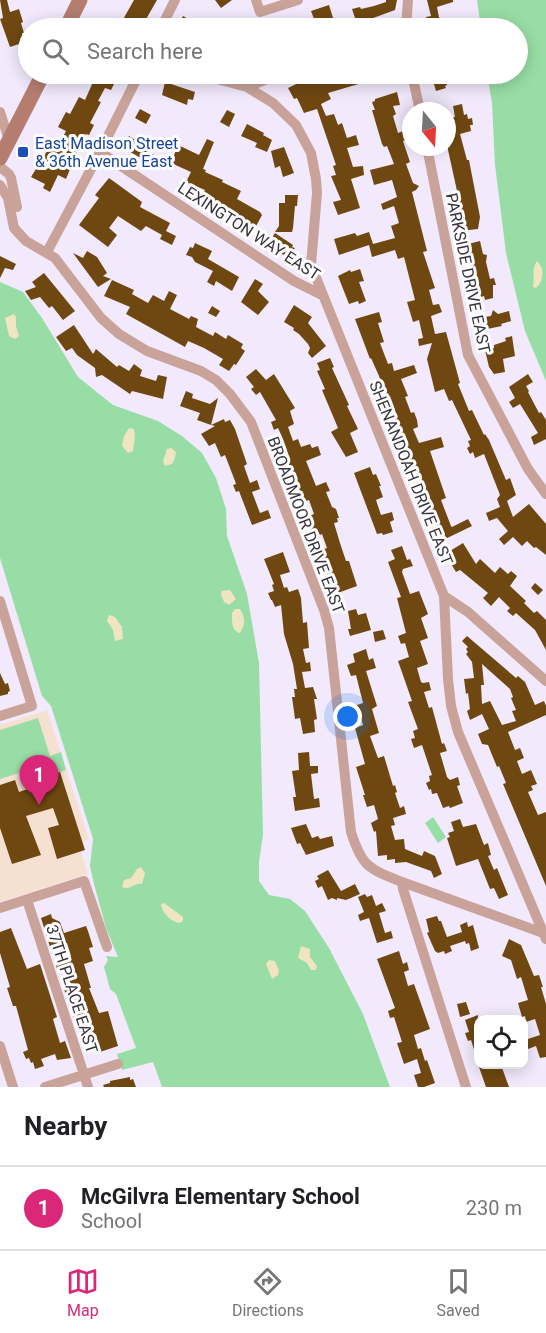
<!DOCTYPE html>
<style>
body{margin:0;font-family:Roboto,sans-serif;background:#f6f6f6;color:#202124}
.controls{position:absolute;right:18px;bottom:18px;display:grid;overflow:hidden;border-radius:12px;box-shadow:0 3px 15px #0003}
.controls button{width:54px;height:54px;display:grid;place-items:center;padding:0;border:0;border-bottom:2px solid #e0e0e0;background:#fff;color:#202124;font:30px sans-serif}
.compass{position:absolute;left:402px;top:102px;width:54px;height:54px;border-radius:50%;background:#fff;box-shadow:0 3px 15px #0003;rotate:162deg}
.you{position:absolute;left:348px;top:717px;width:21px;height:21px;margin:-15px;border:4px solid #fff;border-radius:50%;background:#1a73e8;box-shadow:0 0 0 9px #1a73e833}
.badge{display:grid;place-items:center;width:39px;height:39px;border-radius:50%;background:#db2777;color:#fff;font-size:20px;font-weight:700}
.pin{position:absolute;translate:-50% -50px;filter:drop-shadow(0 2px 3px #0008)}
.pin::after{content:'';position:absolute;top:32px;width:21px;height:18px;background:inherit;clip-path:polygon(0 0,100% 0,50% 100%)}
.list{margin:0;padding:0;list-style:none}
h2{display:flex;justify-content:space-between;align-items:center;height:78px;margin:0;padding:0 24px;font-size:26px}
h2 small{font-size:20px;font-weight:400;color:#757577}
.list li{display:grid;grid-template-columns:39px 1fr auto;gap:18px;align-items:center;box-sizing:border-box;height:84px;padding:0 24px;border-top:2px solid #e0e0e0}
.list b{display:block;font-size:22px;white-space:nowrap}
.list p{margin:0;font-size:20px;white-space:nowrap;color:#757577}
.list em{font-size:20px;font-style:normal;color:#757577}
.icon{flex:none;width:33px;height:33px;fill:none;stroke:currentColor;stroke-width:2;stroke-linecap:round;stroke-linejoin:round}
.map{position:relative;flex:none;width:546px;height:1087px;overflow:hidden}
.search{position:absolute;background:#fff;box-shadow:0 3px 15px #0003;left:18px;right:18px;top:18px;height:66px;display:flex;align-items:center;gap:15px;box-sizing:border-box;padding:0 21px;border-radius:33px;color:#757577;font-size:22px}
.sheet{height:162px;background:#fff}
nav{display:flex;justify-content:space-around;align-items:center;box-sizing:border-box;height:84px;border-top:2px solid #e0e0e0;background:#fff;font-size:16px;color:#757577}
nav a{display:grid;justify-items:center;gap:3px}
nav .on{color:#db2777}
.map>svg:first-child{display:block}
</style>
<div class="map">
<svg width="546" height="1087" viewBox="0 0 546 1087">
<rect width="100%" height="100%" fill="#f2eafc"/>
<path fill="#f5e0d2" d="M47,710L89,840L78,843L88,874L0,902V725Z"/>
<path fill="#98dda5" d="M477,0H546V381L525,331L506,253L495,165L492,103L487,74H518V28H481Z
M0,282L23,292L42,318L78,377L113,405L158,421L182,436L202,453L216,478L226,509L227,536L247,594L259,663L263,835L259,862V881L269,895L290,899L305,911L329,948L363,1014L390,1087H162L153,1062L122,1070L117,1054L136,1048L116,994L110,989L104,967L108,960L106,956L118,957L106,928L94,884L90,866L93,839L51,706L42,696L0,558Z
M38,718L50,756L61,752L66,770L45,777L43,770L44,765L0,779V730Z
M433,817L446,837L438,843L425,823Z"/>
<path fill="#efe5c0" d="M537,261C545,268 544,281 536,288L533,287C535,278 531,269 537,261Z
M14,314L16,317V326L19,336L15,339L9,336L5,318Z
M129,428L134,429L135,437L133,451L128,453L122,446L124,436Z
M171,448L176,452L175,458L172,464L165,466L163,461L167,449Z
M230,590L236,599L229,605L224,602L221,594L222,591Z
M235,609H240C246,618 245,625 240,633C231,631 232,621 232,613Z
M109,615L115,617L122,627L123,639L115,641L113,630L107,621Z
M141,867L145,873L142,884C135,882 129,891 122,887L124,880L131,878L137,869Z
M164,903L183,917V921L180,923C171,922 162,913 161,904Z
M301,946L310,949V957L317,966L316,970H311L307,963L298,958Z
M269,960L275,961L279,971L278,975L272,979L266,964Z"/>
<path fill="#6f4811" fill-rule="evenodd" d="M0,0H7L10,12L19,9L23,22L21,23L24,33H22L25,42L10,47L0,19L3,18Z
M134,0H157L141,28H132L121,23Z
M215,0H232L221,8Z
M386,0H397L395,10L357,24L352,9L360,7L361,9L374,6L386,2Z
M427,0H453V2L437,7L441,28H428L426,17L431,16Z
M329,5L334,21L338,20L341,28H288V27L314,19L311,11Z
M183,16L192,21L188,28H177Z
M89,74H119L111,90L105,88L98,101L101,102L90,123L94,125L89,135L86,134L79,147L66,179L58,175L50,192L43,188L45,184L31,177L49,148L56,151L66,131L58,127L66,112L70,114L79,97L85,100L93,82L87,79Z
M343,74L389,75L328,93L331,99L321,104L326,116L334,114L338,125L342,123L347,138L356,135L359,145L347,148L353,167L363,166L364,175L351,179L360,208L338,215L333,202L341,200L331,176L336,175L333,166L336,165L317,109L304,113L297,98L294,99L288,88L309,78L311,83L325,77L327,79Z
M431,74H444L447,85L445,86L446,88L436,91Z
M165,82L195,92L193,100L188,99L187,105L162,95Z
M397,92L400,105L393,106L396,114L393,116L398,133L405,130L408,139L403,141L410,162L406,164L413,183L419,186L416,190L412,192L427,251L423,252L435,288L429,290L433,305L439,304L442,312L431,316L435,334L446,332L460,383L458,384L469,411L472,410L484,435L485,434L489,440L506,480L510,478L516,495L507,501L513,517L529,504L546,524V555L536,547L534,548L527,541L522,546L513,537L504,545L499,539L508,531L497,518L489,521L486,513L500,507L497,499L500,495L484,454L475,458L473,452L470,454L467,448L470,446L468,441L471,440L452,400L449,401L444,389L435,392L427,359L432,343L419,346L418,339L423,338L419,320L413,322L407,302L415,300L404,257L398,259L395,250L372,257L369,245L339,255L334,239L355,233L357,236L369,232L373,244L395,238L391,226L399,223L394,206L383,210L381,204L397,197L392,180L374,185L370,170L394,164L387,146L384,147L382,144L372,110H375L372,102L375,101V99Z
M462,104L464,115L467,114L468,119L472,118L473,125H470L471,131L460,134L467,160H469L480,217L478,229L459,231L458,223H461L459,200L448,150L447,118L455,117L453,106Z
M140,109L151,115L146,124L135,118Z
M227,110L235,114L229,127L220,122Z
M247,124L264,133L263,135L272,140L267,152L255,147L257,143L241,136Z
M129,136L146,147L145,149L154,155L149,163L122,147Z
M207,139L214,142L203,169L206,170L205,172L223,180L222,182L241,191L237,199L260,212L262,215L253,232L238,223L240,219L219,210L221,206L202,198L205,190L186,182L191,172L171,163L178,145L199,155Z
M284,147L294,173L283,177L280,166L275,168L271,151Z
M109,178L142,202L140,207L170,223L166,231L176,236L172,245L160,239L162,235L146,226L141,231L118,216L109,228L117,235L108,247L79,225L99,198L95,195Z
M285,195H298L297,206H295L293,228L292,232H275L279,226V203H285Z
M275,233L293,245L292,247L295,248L291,254L286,251L284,255L263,244L268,236L272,238Z
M480,241L483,254L487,255L486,262L490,279L494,278L496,285H493V298L485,300L484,296L481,297L476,271H472L468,244Z
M195,243L212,251L208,259L239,277L232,291L216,281L214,286L207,282L213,271L195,262L192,257L186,255L190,247L193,248Z
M87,251L97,257L107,273L103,276L111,279L98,287L73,253L83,258Z
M0,256L16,264L13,270L5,268L0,278Z
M360,269L364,281L359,282L366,301L359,304L358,301L349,304L338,276L350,270L351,272Z
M44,273L75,311L63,320L52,306L49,308L40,297L31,300L25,291L36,287L32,282Z
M255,279L263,284L258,291L269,302L258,315L241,302Z
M112,280L134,290L132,294L148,303L153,295L164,301L169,291L177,295L170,309L189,319L191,316L198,319L196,327L213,336L215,332L226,339L228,335L243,344L241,348L245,351L236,365L234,364L229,371L219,365L223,359L204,348L188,341L185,347L126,314L130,307L104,296Z
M294,305L312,317L308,323L326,346L312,358L308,353L310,348L308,344L299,334L293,330L294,328L284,322Z
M212,306L220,311L216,317L208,313Z
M493,310L498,314L509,311L511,321L501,324L502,326L487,329L484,317L491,316Z
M379,312L382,322L378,323L384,342L380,343L388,364L392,363L394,371L414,365L417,373L401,379L408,396L405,397L411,413L414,412L417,420L418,427L413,429L419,443L441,437L444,447L430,451L446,498L441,500L451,526L452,527L468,519L472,526L439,542L435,532L439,530L429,505H427L423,495L427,493L419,472L416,474L401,438L404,437L392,414L396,413L390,396L386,398L379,376L371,358L370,359L355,319Z
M74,325L93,354L96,349L117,367L119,365L129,371L134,364L142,370L140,376L156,381L158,375L167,377L163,399L132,391L130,394L102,375L96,377L95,368L77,355L72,348L66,351L56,337Z
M512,336L515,356L503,359L505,372L494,374L489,367L485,350L494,348V345L506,341L505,338Z
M330,358L334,367L332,368L349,405L347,406L358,429L350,433L358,452L346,457L331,432L338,428L322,390L325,389L317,371L320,370L317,363Z
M256,369L266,380L274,374L295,408L290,411L294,424L288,427L293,441L298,439L301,447L310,444L312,448L318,446L321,455L306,461L316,486L326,482L330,491L326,492L332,507L336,509L339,518H337L338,522L334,523L340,543L346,561H349L357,586L335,594L319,551L327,548L322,534L320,535L317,529L311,531L306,517L314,514L309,500L303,502L296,478H294L286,457L289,456L283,439L278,428L274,430L271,422L276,420L260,392L256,395L251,389L254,387L246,377Z
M528,374L533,382L526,386L529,391L528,392L539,413L541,412L546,420V439L534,445L531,437L538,433L520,404L513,408L509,402L515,398L509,387Z
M186,391L193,394L192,398L210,404L218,398L211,425L197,420L200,413L180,406Z
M224,419L225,422L230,420L235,429L247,464L244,466L250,483L257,480L260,489L252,492L260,513L268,510L271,518L252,525L239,491L236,492L233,485L236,484L235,481L225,455L221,457L215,443L209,446L201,434L215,426L211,425Z
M370,467L373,475L376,474L381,486H379L383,497L376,500L381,515L392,512L394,520L390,522L393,532L383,535L382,533L377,534L354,473Z
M463,543L476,564L480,559L495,573L500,567L508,574L511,571L517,576L510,586L526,601L524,603L534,613L537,611L546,620V650L535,630L516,613L513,616L507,611L510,608L499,597L491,606L483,598L488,593L460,570L456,572L445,554Z
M402,546L407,560L410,559L413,566L403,569L402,572L410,594L419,591L428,614L421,618L428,638L420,641L428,664L417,668L421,682L423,683L429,682L431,690L424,692L429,708L432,707L442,744L444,743L447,751L440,753L447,777L450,780L458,777L460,785L457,786L463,803L450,808L449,806L443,808L437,793L432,794L431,789L429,790L426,783L430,781L429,776L432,775L422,745L414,748L411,739L415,738L413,731L418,729L408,702L412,701L398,661L409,657L405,643L401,644L398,636L406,633L397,598L401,597L388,562L395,559L391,550Z
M283,552L290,572L280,575L284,588L287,587L289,592L298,589L301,598L303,623L307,622L309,648L303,649L306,663L310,662L311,671L302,672L305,688L313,687L317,699H314L317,719L314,720L315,732L303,734L300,718L295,719L292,697H295L294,689H297L293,664L284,634L281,605L275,607L272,600H271L268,593L274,591L272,585L274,584L264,559Z
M535,583L543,590L538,595L531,588Z
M356,609L358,615L366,613L371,630L350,636L348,629H351L348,611Z
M383,630L386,639L375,642L373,632Z
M467,636L516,678L518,676L525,682L535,705L544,701L546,706V715L508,732L515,750L520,748L524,758L517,761L522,774L531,770L537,784L531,786L533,790L528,792L538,815L546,812V886L503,784L506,783L499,766L497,767L488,745L482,744L478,734L489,729L482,714L470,720L467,711L470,709L468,693L466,694L464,679L474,678L472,662L466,654L468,652L466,649L468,647L462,641ZM482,664L510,689L513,697L511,698L516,710L512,711L516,721L502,725L490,701L482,704L481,685H484Z
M366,649L369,660L373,658L376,668L366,671L377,706L372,709L379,733L370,736L378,758L384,756L393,786L395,785L397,792L395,793L400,808L404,806L406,814L393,818L395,825L391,826L395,840L404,839L405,849L422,856L424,851L435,856L442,874L434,878L431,871L406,862L395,863V859L387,860V855L378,856L376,831L374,832L371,823L378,819L374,805L367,807L363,795H365L356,767L365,764L355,728L363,725L357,705L363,703L356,675L351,676L347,665L355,662L353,654Z
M0,673L5,684L8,683L10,691L8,692V694L0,696Z
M309,752L310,766H318V773L311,774L314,799L319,798L320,807L295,811L293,797H296L292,771L299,770L298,753Z
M60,772L85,850L57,859L48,828L59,825L53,808L26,816L41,855L12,864L0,828V785L15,780L19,792L45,783L43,777Z
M460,819L463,827L476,824L484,845L488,843L491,855L488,856L494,870L497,868L508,895L499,899L494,888L490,889L478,859L456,866L447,838L450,837L448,833L454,831L451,822Z
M306,824L312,838L318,836L320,839L332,836L334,846L306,855L300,843L297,844L291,828Z
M328,870L341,891L355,884L360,894L346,900L337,898V900L332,898L328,900L322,886L318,888L315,881L319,879L317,876Z
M365,894L367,897L372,895L376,906L382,903L386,911L379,913L385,933L391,931L393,938L377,943L369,918L360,921L358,915L364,912L358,897Z
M51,914L52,918L60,922L64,933L86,926L88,931L93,947L89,948L93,961L84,964L91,988H89L99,1013L108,1011L118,1046L97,1053L95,1048L86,1051L77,1018L74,1019L63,986L71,984L65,966L57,969L55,961L71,956L67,943L50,947L41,918Z
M437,916L439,921H441L447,937L462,932L460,925L467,922L468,927L473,925L479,948L471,951L469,943L466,944L465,941L450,946L452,951L445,954L444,951L438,953L435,951L427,933L429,932L426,919Z
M11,928L27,969L40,964L57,1017L53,1019L60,1043L65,1041L71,1058L57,1060L55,1054L41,1059L44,1066L35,1069L33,1062L31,1063L29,1058L26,1059L23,1052L28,1050L16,1006H13L7,988L10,987L0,953V932Z
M509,939L521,945L534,976L539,975L543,987H541L546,1004V1057L540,1058L536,1046L528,1049L525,1040L540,1035L535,1019L526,1022L525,1016L522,1017L518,1003L528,1000L521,977L517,979L511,960L502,956Z
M399,951L403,964L407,962L409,970L404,972L408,986L414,984L430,1029L414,1035L418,1049L421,1048L425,1061L427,1060L435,1083L424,1087H418L414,1075L421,1073L417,1059L404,1064L397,1043L402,1042L394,1017L390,1018L388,1011L395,1008L377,959Z
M466,1002L470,1014L460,1017L457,1004Z
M478,1015V1059H477L471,1040L468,1041L465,1033L469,1032L465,1020Z
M490,1065L492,1069L501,1065L509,1087H486L479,1067Z
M130,1077V1080L133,1079L136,1087H104L103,1085L110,1083V1081Z"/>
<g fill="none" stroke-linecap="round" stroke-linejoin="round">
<path stroke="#c9a399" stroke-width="10" d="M256,0L260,12L298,0
M161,28L175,0
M406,28L408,0
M198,74L247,87L273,103L296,125L311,153L316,179L317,193L311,265L444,596L448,679L451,706L458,732L546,939
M412,74L420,111
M247,87L280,74
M0,112L9,140
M427,147L468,355L528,469L546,494
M100,152L294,281L322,295
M0,167L9,174L11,178L17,207
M0,185L8,198L14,228L26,241L55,258L101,318L119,334L147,351L201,371L216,380L230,394L251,422L324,610L329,628L351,832C362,867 369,869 402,882L403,889L466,1087
M47,252L100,152L139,74
M444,596L468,612L546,681
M0,601L32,706L0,716
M402,882L546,934
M27,900L88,1087
M0,908L84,881L107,947
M0,1046L13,1087
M45,1087L118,1064"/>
<path stroke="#b47d70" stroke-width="15" d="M66,28L80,0
M0,158L43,74"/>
</g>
<rect fill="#1a4fb4" stroke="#fcfcfc" stroke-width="2" x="17" y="146" width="12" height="12" rx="3"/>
<g text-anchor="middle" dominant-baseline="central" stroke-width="6" stroke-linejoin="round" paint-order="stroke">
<g font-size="16" fill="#164399" stroke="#fcfcfc" text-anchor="start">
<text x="35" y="143">East Madison Street<tspan x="35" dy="18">&amp; 36th Avenue East</tspan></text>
</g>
<g font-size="16" fill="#36313c" stroke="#fcfcfc">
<text transform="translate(249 231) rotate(33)">LEXINGTON WAY EAST</text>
<text transform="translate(468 273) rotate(78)">PARKSIDE DRIVE EAST</text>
<text transform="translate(411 473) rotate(68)">SHENANDOAH DRIVE EAST</text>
<text transform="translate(306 525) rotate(69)">BROADMOOR DRIVE EAST</text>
<text transform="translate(72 989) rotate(72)">37TH PLACE EAST</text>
</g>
</g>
</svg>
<div class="controls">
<button><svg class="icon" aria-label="locate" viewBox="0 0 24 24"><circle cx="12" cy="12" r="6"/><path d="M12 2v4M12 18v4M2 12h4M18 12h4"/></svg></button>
</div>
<svg class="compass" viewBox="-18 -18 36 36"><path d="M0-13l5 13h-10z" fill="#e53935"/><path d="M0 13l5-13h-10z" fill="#757577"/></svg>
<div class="you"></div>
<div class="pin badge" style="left:39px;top:805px">1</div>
<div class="search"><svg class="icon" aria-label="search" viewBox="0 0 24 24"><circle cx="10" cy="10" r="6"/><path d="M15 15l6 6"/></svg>Search here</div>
</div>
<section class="sheet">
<h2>Nearby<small></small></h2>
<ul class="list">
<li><span class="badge">1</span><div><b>McGilvra Elementary School</b><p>School</p></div><em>230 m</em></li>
</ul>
</section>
<nav>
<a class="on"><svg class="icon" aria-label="map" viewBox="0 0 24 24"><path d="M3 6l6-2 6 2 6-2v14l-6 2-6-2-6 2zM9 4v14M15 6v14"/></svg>Map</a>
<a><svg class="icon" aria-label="directions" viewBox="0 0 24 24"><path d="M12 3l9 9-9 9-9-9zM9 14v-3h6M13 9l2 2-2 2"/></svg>Directions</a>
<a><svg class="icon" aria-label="saved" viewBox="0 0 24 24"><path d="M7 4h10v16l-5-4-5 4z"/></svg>Saved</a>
</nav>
